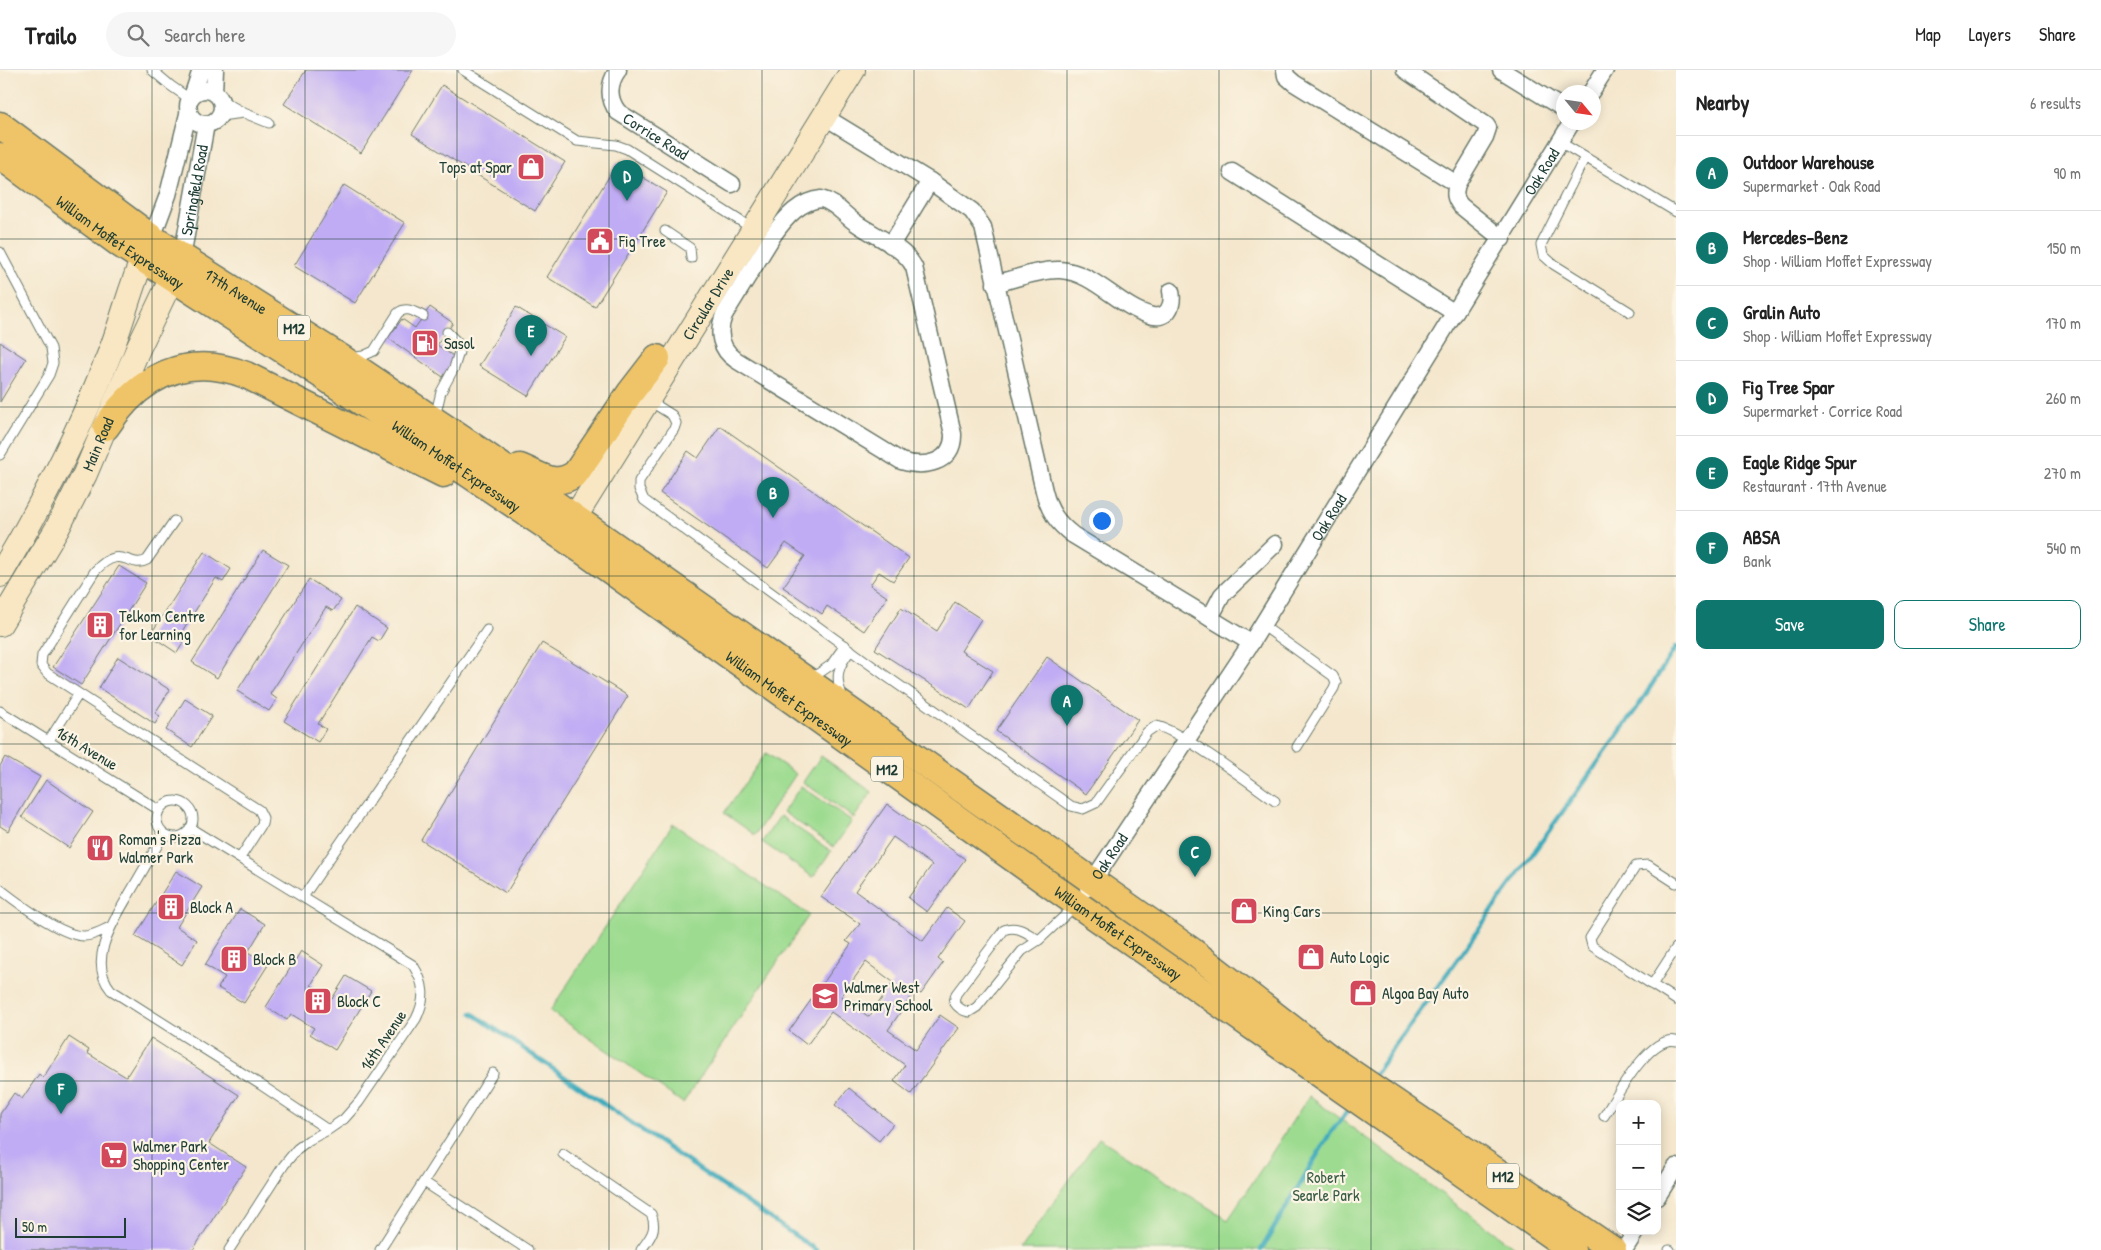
<!DOCTYPE html>
<meta charset="utf-8">
<style>
body{margin:0;font-family:"Patrick Hand",sans-serif;background:#f6f6f6;color:#222}
.controls{position:absolute;right:15px;bottom:15px;display:grid;overflow:hidden;border-radius:10px;box-shadow:0 2px 12px #0003}
.controls button{width:45px;height:45px;display:grid;place-items:center;padding:0;border:0;border-bottom:1px solid #e0e0e0;background:#fff;color:#222;font:25px sans-serif}
.compass{position:absolute;left:1556px;top:15px;width:45px;height:45px;border-radius:50%;background:#fff;box-shadow:0 2px 12px #0003;rotate:119deg}
.scale{position:absolute;left:15px;bottom:12px;width:111px;box-sizing:border-box;padding-left:5px;border:2px solid #1f3d34;border-top:0;font-size:14px;line-height:18px;white-space:nowrap;color:#1f3d34;-webkit-text-stroke:4px #fcf5e5;paint-order:stroke}
.you{position:absolute;left:1101px;top:450px;width:18px;height:18px;margin:-12px;border:4px solid #fff;border-radius:50%;background:#1a73e8;box-shadow:0 0 0 8px #1a73e833}
.badge{display:grid;place-items:center;width:32px;height:32px;border-radius:50%;background:#0f766e;color:#fff;font-size:16px;font-weight:700}
.pin{position:absolute;translate:-50% -41px;filter:drop-shadow(0 1px 2px #0008)}
.pin::after{content:'';position:absolute;top:26px;width:18px;height:15px;background:inherit;clip-path:polygon(0 0,100% 0,50% 100%)}
.list{margin:0;padding:0;list-style:none}
h2{display:flex;justify-content:space-between;align-items:center;height:65px;margin:0;padding:0 20px;font-size:21px}
h2 small{font-size:16px;font-weight:400;color:#767676}
.list li{display:grid;grid-template-columns:32px 1fr auto;gap:15px;align-items:center;box-sizing:border-box;height:75px;padding:0 20px;border-top:1px solid #e0e0e0}
.list b{display:block;font-size:19px;white-space:nowrap}
.list p{margin:0;font-size:16px;white-space:nowrap;color:#767676}
.list em{font-size:16px;font-style:normal;color:#767676}
.actions{display:flex;gap:10px;padding:15px 20px}
.actions a{flex:1;padding:11px 0;border:1px solid #0f766e;border-radius:10px;text-align:center;font-size:18px;color:#0f766e}
.actions .main{background:#0f766e;color:#fff}
.icon{flex:none;width:28px;height:28px;fill:none;stroke:currentColor;stroke-width:2;stroke-linecap:round;stroke-linejoin:round}
.map{position:relative;flex:none;width:1676px;height:1180px;overflow:hidden}
header{display:flex;align-items:center;gap:30px;box-sizing:border-box;height:70px;padding:0 25px;background:#fff;border-bottom:1px solid #e0e0e0}
header strong{font-size:24px}
nav{display:flex;gap:28px;margin-inline-start:auto;font-size:18px}
.search{width:350px;height:45px;background:#f6f6f6;display:flex;align-items:center;gap:12px;box-sizing:border-box;padding:0 18px;border-radius:28px;color:#767676;font-size:19px}
main{display:flex}
aside{flex:1;background:#fff}
.map>svg:first-child{display:block}
</style>
<header>
<strong>Trailo</strong>
<div class="search"><svg class="icon" aria-label="search" viewBox="0 0 24 24"><circle cx="10" cy="10" r="6"/><path d="M15 15l6 6"/></svg>Search here</div>
<nav><a>Map</a><a>Layers</a><a>Share</a></nav>
</header>
<main>
<div class="map">
<svg width="1676" height="1180" viewBox="0 0 1676 1180">
<rect width="100%" height="100%" fill="#fcf5e5"/>
<filter id="ink" filterUnits="userSpaceOnUse"><feTurbulence type="fractalNoise" baseFrequency=".02" numOctaves="2"/><feDisplacementMap in="SourceGraphic" scale="10" xChannelSelector="R" yChannelSelector="G"/><feConvolveMatrix kernelMatrix="1 2 1 2 8 2 1 2 1" color-interpolation-filters="sRGB"/></filter>
<filter id="wash" filterUnits="userSpaceOnUse"><feTurbulence type="fractalNoise" baseFrequency=".0096" numOctaves="4" result="noise"/><feDisplacementMap in="SourceGraphic" scale="20" xChannelSelector="R" yChannelSelector="G"/><feGaussianBlur stdDeviation="1.12" result="paint"/><feColorMatrix in="noise" values="0 0 0 0 0 0 0 0 0 0 0 0 0 0 0 0 0 1.4 0 .05"/><feComposite in="paint" operator="in"/></filter>
<g filter="url(#wash)">
<rect width="100%" height="100%" fill="#f4e7cd"/>
<path fill="#9ddb90" stroke="#5e8c62" d="M766,683L796,704L755,765L724,743Z
M821,686L872,722L854,748L803,712Z
M801,716L852,751L834,777L783,742Z
M780,746L831,781L813,807L762,772Z
M673,754L809,845L683,1033L550,941Z
M1309,1026L1518,1180H1020L1099,1068L1228,1150Z"/>
<g fill="none" stroke-linecap="round" stroke-linejoin="round">
<path stroke="#3eabbc" stroke-width="4.5" d="M472,943L816,1180
M1373,1007L1639,635L1676,577
M1261,1180L1329,1065L1352,1035"/>
</g>
<g id="blocks">
<path fill="#bfacf4" fill-rule="evenodd" d="M306,0H413L361,83L284,34Z
M442,15L565,92L535,141L412,64Z
M618,92L667,122L595,237L547,207Z
M344,115L405,153L355,233L294,196Z
M430,237L453,253L437,275L456,288L443,307L388,268L402,249L415,258Z
M516,237L565,267L528,326L479,296Z
M0,272L26,289L0,332Z
M720,356L909,488L893,511L879,502L870,515L887,527L864,561L827,536L822,544L783,517L805,486L786,473L768,498L660,423L688,381L698,388Z
M263,480L288,495L217,608L192,592Z
M204,482L231,499L223,512L216,508L179,566L185,570L177,583L150,565Z
M119,496L146,513L81,615L53,597Z
M309,509L341,530L333,541L326,537L270,624L277,629L269,641L237,621Z
M955,532L981,549L961,581L993,601L969,639L875,579L901,538L937,561Z
M355,537L387,558L379,571L372,567L318,654L326,659L318,672L284,651Z
M542,573L628,626L506,823L421,770Z
M118,587L170,620L155,643L160,646L155,654L99,618Z
M1047,587L1138,650L1086,724L996,661Z
M185,629L212,646L192,677L166,660Z
M5,687L40,707L8,761L0,756V696Z
M46,710L93,742L69,778L22,747Z
M887,734L965,789L927,842L908,828L932,795L893,767L855,821L923,871L947,838L965,851L938,889L943,893L921,924L915,921L888,960L916,980L940,945L959,958L911,1024L894,1011L905,995L831,942L807,975L789,961L851,874L846,871L860,854L821,827ZM866,892L893,912L869,947L841,927Z
M176,801L202,817L177,857L197,870L182,895L135,866Z
M240,839L265,854L248,882L268,895L244,933L218,918L225,907L205,895Z
M301,881L323,895L311,915L332,929L346,906L371,921L335,980L310,964L314,958L291,944L287,950L266,937Z
M69,967L89,980L87,983L126,1007L151,968L239,1025L209,1073L246,1097L193,1180H0V1044L14,1023L22,1029L39,1004L43,1008Z
M849,1018L893,1054L879,1071L835,1035Z"/>
</g>
</g>
<g filter="url(#ink)">
<use href="#blocks" fill-opacity="0" stroke="#6a786a" stroke-width="1"/>
<g fill="none" stroke-linecap="round" stroke-linejoin="round">
<defs>
<path id="lane" d="M152,0L171,16L190,29
M463,0L577,71L616,75L627,79L753,159
M221,30L244,43L269,53
M220,46L244,43
M1560,72L1676,142
M1585,87L1541,175L1543,185L1553,194L1630,242
M665,161L690,178L691,188
M0,182L51,278L53,293L49,305L0,385
M351,288L363,286L374,281L398,243C407,236 414,242 423,246
M648,330L672,345L676,353L674,359L639,411V419L644,430L886,606L1071,736L1083,739L1096,733L1147,662L1156,656C1177,658 1254,716 1275,731
M435,347L441,322L454,298L459,282L457,272L447,262
M174,451L147,490C129,500 122,472 95,501L42,585L41,595L47,603L259,740L263,748L262,754L240,788
M1262,555L1333,606L1336,612L1334,618L1297,677
M809,610L831,595L845,575
M843,627C834,607 838,596 851,580
M0,641L159,740
M48,672L78,625
M157 749a18 18 0 1 1 36 0a18 18 0 1 1-36 0Z
M190,758L413,895C425,914 426,929 416,949L359,1032L344,1049L328,1060L309,1070L297,1079L284,1095L229,1180
M164,764C153,783 142,802 131,821C115,849 86,890 111,920L261,1015L328,1060
M1676,813L1648,795L1636,796L1590,868L1592,876L1595,878L1676,930
M0,819C18,833 62,866 84,866C93,866 101,861 110,857
M303,827L487,560
M1039,870C1028,864 1017,854 1004,860L956,924L954,932C958,938 962,941 969,942L977,937L1022,881L1039,870L1075,836
M1652,915L1676,878
M1604,1046C1617,1026 1650,964 1676,971
M563,1084L651,1144C658,1159 650,1168 641,1180
M424,1112L528,1180
M380,1180L493,1003
M1669,1180H1670"/>
<g id="street">
<path id="s1" d="M618,0C608,14 608,29 618,42L732,114"/>
<path d="M1285,0L1286,6L1294,13L1457,114"/>
<path d="M1405,0L1486,55L1488,58L1485,67L1457,114C1454,124 1455,129 1461,136L1502,169"/>
<path d="M1501,0L1564,39"/>
<circle cx="205" cy="37" r="17"/>
<path d="M214,22L215,0"/>
<path d="M1591,22L1605,0"/>
<path d="M193,24L201,0"/>
<path d="M825,47L930,111L972,141L983,157L1044,421C1049,441 1057,453 1073,465L1251,573"/>
<path d="M1232,102L1455,243"/>
<path d="M821,129C835,132 844,145 856,153C874,166 903,176 914,197L953,364C954,394 923,398 901,391L736,290C720,279 717,263 724,245L774,164C786,147 800,131 821,129Z"/>
<path d="M152,168L168,125L189,40"/>
<path d="M891,175L930,111"/>
<path id="s2" d="M182,187L206,54"/>
<path d="M995,214C1014,209 1041,199 1060,200C1094,202 1118,236 1149,245C1167,251 1174,236 1171,221"/>
<path d="M1210,548L1222,525L1275,474"/>
<path id="s3" d="M1088,818L1251,573L1572,52"/>
<path d="M1657,1127L1676,1097"/>
<path d="M1624,1180L1636,1161"/>
</g>
<g id="secondary">
<path id="s4" d="M565,463L853,0"/>
<path d="M0,505C43,433 81,358 111,280C125,244 133,206 150,172"/>
<path id="s5" d="M0,554L57,459L85,404L138,279L180,191"/>
</g>
<g id="primary">
<path id="s6" d="M0,55L152,168L343,289L480,381L1192,881L1331,989L1613,1180"/>
<path id="s7" d="M0,86L120,174L320,304L583,481L1077,834L1572,1180"/>
<path d="M106,357C139,307 186,282 246,305L443,404"/>
<path d="M520,397C540,405 556,419 576,403L630,323L657,288"/>
</g>
</defs>
<use href="#lane" stroke="#6a786a" stroke-width="11"/>
<use href="#street" stroke="#6a786a" stroke-width="19"/>
<use href="#secondary" stroke="#6a786a" stroke-width="26"/>
<use href="#primary" stroke="#6a786a" stroke-width="29"/>
<use href="#lane" stroke="#fff" stroke-width="9"/>
<use href="#street" stroke="#fff" stroke-width="16"/>
<use href="#secondary" stroke="#f9e7c3" stroke-width="24"/>
<use href="#primary" stroke="#efc469" stroke-width="26"/>
</g>
</g>
<path fill="none" stroke="#1f3d34" stroke-width="1" stroke-opacity="0.55" d="M152,0V1180M305,0V1180M457,0V1180M609,0V1180M762,0V1180M914,0V1180M1067,0V1180M1219,0V1180M1371,0V1180M1524,0V1180M0,169H1676M0,337H1676M0,506H1676M0,674H1676M0,843H1676M0,1011H1676"/>
<defs>
<symbol id="shop-square" viewBox="-11 -11 22 22"><rect x="-9" y="-9" width="18" height="18" rx="4" fill="#d1495b" stroke="#fcf5e5"/><path d="M-5-2.5h2.3a2.7 3.5 0 0 1 5.4 0H5L5.5 6h-11ZM-1.5-2.5h3a1.5 2.3 0 0 0-3 0Z" fill="#fff"/></symbol>
<symbol id="civic-square" viewBox="-11 -11 22 22"><rect x="-9" y="-9" width="18" height="18" rx="4" fill="#d1495b" stroke="#fcf5e5"/><path d="M-.6-6.5H3V-4.5H.6V-3L4-1V1h2V6H-6V1h2V-1L-.6-3ZM-1.2 2.5V6h2.4V2.5Z" fill="#fff"/></symbol>
<symbol id="fuel-square" viewBox="-11 -11 22 22"><rect x="-9" y="-9" width="18" height="18" rx="4" fill="#d1495b" stroke="#fcf5e5"/><path d="M-5.5-6h7V0h2V4h1.3V-2.5L3-4.5l.8-.8L6-3V5H2.5V1h-1V6h-7ZM-4.2-4.7v3.2H.2V-4.7Z" fill="#fff"/></symbol>
<symbol id="building-square" viewBox="-11 -11 22 22"><rect x="-9" y="-9" width="18" height="18" rx="4" fill="#d1495b" stroke="#fcf5e5"/><path d="M-4-6H4V6H1V3H-1V6H-4ZM-2.5-4.3h1.7v1.8h-1.7ZM.8-4.3h1.7v1.8H.8ZM-2.5-1h1.7V.8h-1.7ZM.8-1h1.7V.8H.8Z" fill="#fff"/></symbol>
<symbol id="restaurant-square" viewBox="-11 -11 22 22"><rect x="-9" y="-9" width="18" height="18" rx="4" fill="#d1495b" stroke="#fcf5e5"/><path d="M-5-6h1v4h1v-4h1v4h1v-4h1v5L-1.5 .5V6h-2V.5L-5-1ZM5-6V6H3V1.5H1.5Q1.5-4 5-6Z" fill="#fff"/></symbol>
<symbol id="school-square" viewBox="-11 -11 22 22"><rect x="-9" y="-9" width="18" height="18" rx="4" fill="#d1495b" stroke="#fcf5e5"/><path d="M0-5L7-2L0 1L-7-2ZM-4 1L0 2.5L4 1V4Q0 6-4 4Z" fill="#fff"/></symbol>
<symbol id="supermarket-square" viewBox="-11 -11 22 22"><rect x="-9" y="-9" width="18" height="18" rx="4" fill="#d1495b" stroke="#fcf5e5"/><path d="M-6-5.5h2.5l.6 2H6L4.5 2H-2.5L-4.4-4H-6ZM-1.5 3.2a1.3 1.3 0 1 0 .1 0ZM3 3.2a1.3 1.3 0 1 0 .1 0Z" fill="#fff"/></symbol>
</defs>
<g fill-rule="evenodd">
<use href="#shop-square" x="515" y="81" width="32" height="32"/>
<use href="#civic-square" x="584" y="155" width="32" height="32"/>
<use href="#fuel-square" x="409" y="257" width="32" height="32"/>
<use href="#building-square" x="84" y="539" width="32" height="32"/>
<use href="#restaurant-square" x="84" y="762" width="32" height="32"/>
<use href="#building-square" x="155" y="821" width="32" height="32"/>
<use href="#shop-square" x="1228" y="825" width="32" height="32"/>
<use href="#shop-square" x="1295" y="871" width="32" height="32"/>
<use href="#building-square" x="218" y="873" width="32" height="32"/>
<use href="#shop-square" x="1347" y="907" width="32" height="32"/>
<use href="#school-square" x="809" y="910" width="32" height="32"/>
<use href="#building-square" x="302" y="915" width="32" height="32"/>
<use href="#supermarket-square" x="98" y="1069" width="32" height="32"/>
</g>
<g text-anchor="middle" dominant-baseline="central" stroke-width="4.5" stroke-linejoin="round" paint-order="stroke">
<g fill="#fcf5e5" stroke="#617469" stroke-width="1">
<rect x="278" y="245.5" width="32" height="25" rx="4"/>
<rect x="871" y="686.5" width="32" height="25" rx="4"/>
<rect x="1487" y="1093.5" width="32" height="25" rx="4"/>
</g>
<g font-size="15" font-weight="bold" fill="#1f3d34">
<text x="294" y="258">M12</text>
<text x="887" y="699">M12</text>
<text x="1503" y="1106">M12</text>
</g>
<g font-size="16" fill="#1f3d34" stroke="#fcf5e5">
<text stroke="none"><textPath href="#s1" startOffset="90">Corrice Road</textPath></text>
<text stroke="none"><textPath href="#s3" startOffset="848">Oak Road</textPath></text>
<text stroke="none"><textPath href="#s2" startOffset="68">Springfield Road</textPath></text>
<text stroke="none"><textPath href="#s7" startOffset="148">William Moffet Expressway</textPath></text>
<text stroke="none"><textPath href="#s6" startOffset="289">17th Avenue</textPath></text>
<text stroke="none"><textPath href="#s4" startOffset="270">Circular Drive</textPath></text>
<text stroke="none"><textPath href="#s5" startOffset="205">Main Road</textPath></text>
<text stroke="none"><textPath href="#s7" startOffset="552">William Moffet Expressway</textPath></text>
<text stroke="none"><textPath href="#s3" startOffset="442">Oak Road</textPath></text>
<text stroke="none"><textPath href="#s7" startOffset="958">William Moffet Expressway</textPath></text>
<text transform="translate(87 678) rotate(31)">16th Avenue</text>
<text stroke="none"><textPath href="#s3" startOffset="38">Oak Road</textPath></text>
<text stroke="none"><textPath href="#s7" startOffset="1362">William Moffet Expressway</textPath></text>
<text transform="translate(383 970) rotate(-56)">16th Avenue</text>
</g>
<g font-size="16" fill="#1f3d34" stroke="#fcf5e5" text-anchor="start">
<text x="512" y="97" text-anchor="end">Tops at Spar</text>
<text x="619" y="171">Fig Tree</text>
<text x="444" y="273">Sasol</text>
<text x="119" y="546">Telkom Centre<tspan x="119" dy="18">for Learning</tspan></text>
<text x="119" y="769">Roman's Pizza<tspan x="119" dy="18">Walmer Park</tspan></text>
<text x="190" y="837">Block A</text>
<text x="1263" y="841">King Cars</text>
<text x="1330" y="887">Auto Logic</text>
<text x="253" y="889">Block B</text>
<text x="844" y="917">Walmer West<tspan x="844" dy="18">Primary School</tspan></text>
<text x="1382" y="923">Algoa Bay Auto</text>
<text x="337" y="931">Block C</text>
<text x="133" y="1076">Walmer Park<tspan x="133" dy="18">Shopping Center</tspan></text>
</g>
<g font-size="16" fill="#385d46" stroke="#fcf5e5">
<text x="1326" y="1107">Robert<tspan x="1326" dy="18">Searle Park</tspan></text>
</g>
</g>
</svg>
<div class="controls">
<button>+</button>
<button>−</button>
<button><svg class="icon" aria-label="layers" viewBox="0 0 24 24"><path d="M12 4l9 5-9 5-9-5zM3 14l9 5 9-5"/></svg></button>
</div>
<svg class="compass" viewBox="-18 -18 36 36"><path d="M0-13l5 13h-10z" fill="#e53935"/><path d="M0 13l5-13h-10z" fill="#767676"/></svg>
<div class="scale">50 m</div>
<div class="you"></div>
<div class="pin badge" style="left:1067px;top:656px">A</div>
<div class="pin badge" style="left:773px;top:448px">B</div>
<div class="pin badge" style="left:1195px;top:807px">C</div>
<div class="pin badge" style="left:627px;top:131px">D</div>
<div class="pin badge" style="left:531px;top:286px">E</div>
<div class="pin badge" style="left:61px;top:1044px">F</div>
</div>
<aside>
<h2>Nearby<small>6 results</small></h2>
<ul class="list">
<li><span class="badge">A</span><div><b>Outdoor Warehouse</b><p>Supermarket · Oak Road</p></div><em>90 m</em></li>
<li><span class="badge">B</span><div><b>Mercedes-Benz</b><p>Shop · William Moffet Expressway</p></div><em>150 m</em></li>
<li><span class="badge">C</span><div><b>Gralin Auto</b><p>Shop · William Moffet Expressway</p></div><em>170 m</em></li>
<li><span class="badge">D</span><div><b>Fig Tree Spar</b><p>Supermarket · Corrice Road</p></div><em>260 m</em></li>
<li><span class="badge">E</span><div><b>Eagle Ridge Spur</b><p>Restaurant · 17th Avenue</p></div><em>270 m</em></li>
<li><span class="badge">F</span><div><b>ABSA</b><p>Bank</p></div><em>540 m</em></li>
</ul>
<div class="actions"><a class="main">Save</a><a>Share</a></div>
</aside>
</main>
